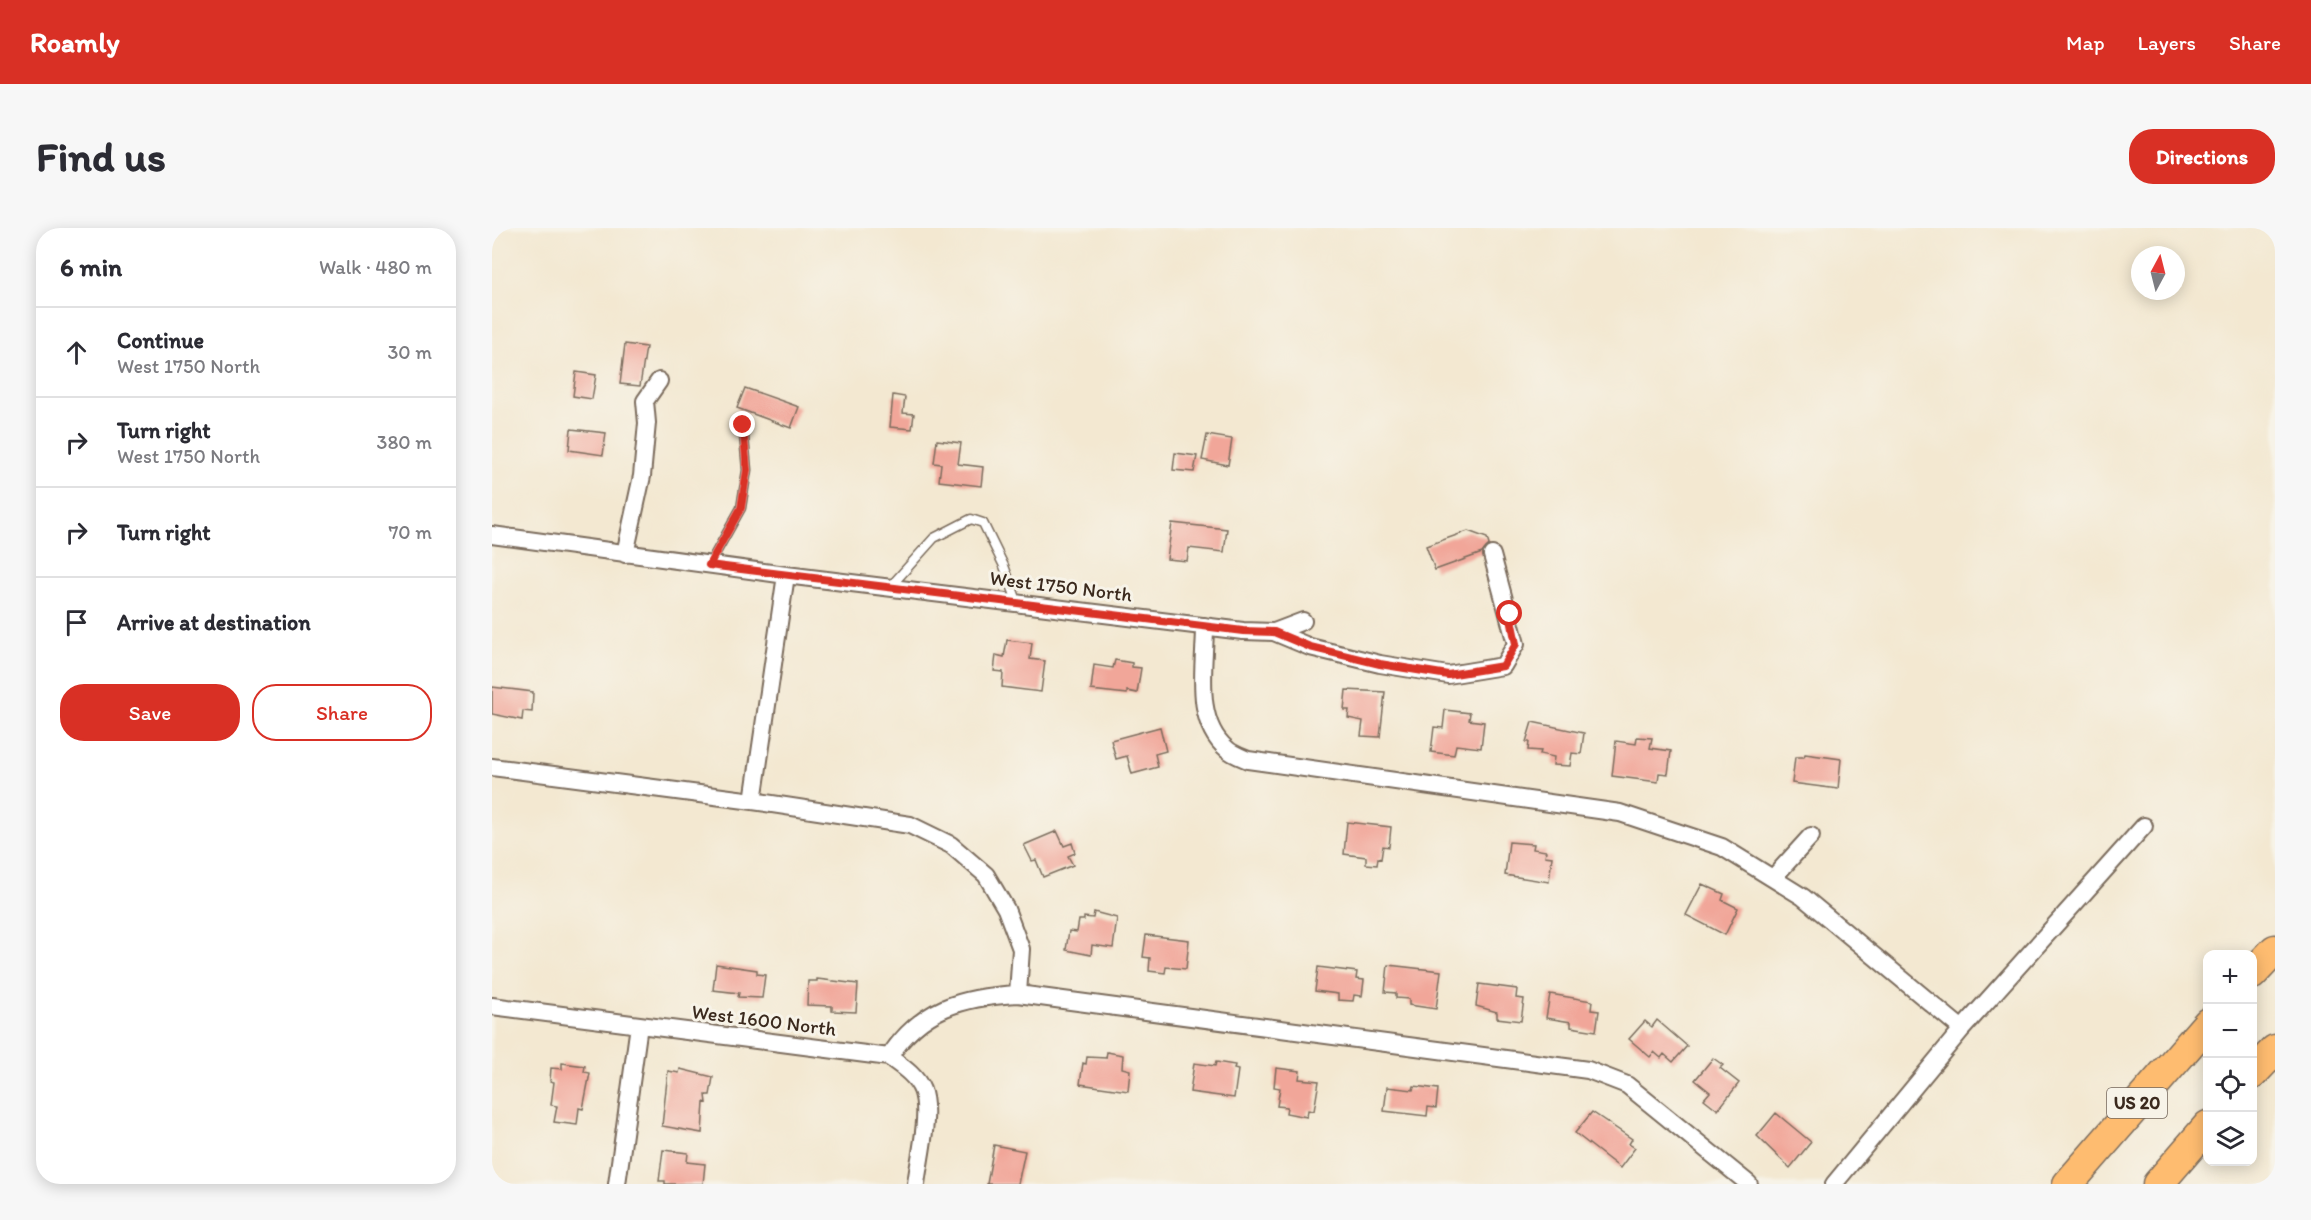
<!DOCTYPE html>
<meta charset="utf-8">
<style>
body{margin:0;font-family:Itim,sans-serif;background:#f7f7f7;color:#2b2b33}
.controls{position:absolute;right:18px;bottom:18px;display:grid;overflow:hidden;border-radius:12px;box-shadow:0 3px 15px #0003}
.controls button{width:54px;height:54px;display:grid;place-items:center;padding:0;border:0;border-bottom:2px solid #e1e1e2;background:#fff;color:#2b2b33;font:30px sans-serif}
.compass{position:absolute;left:1639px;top:18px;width:54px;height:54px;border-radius:50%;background:#fff;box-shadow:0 3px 15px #0003;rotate:7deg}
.stop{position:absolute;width:18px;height:18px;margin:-14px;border:4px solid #d93025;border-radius:50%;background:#fff}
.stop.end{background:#d93025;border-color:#fff;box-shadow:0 2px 6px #0008}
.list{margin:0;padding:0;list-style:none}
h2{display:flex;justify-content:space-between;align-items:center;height:78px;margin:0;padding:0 24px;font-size:26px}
h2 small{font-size:20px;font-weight:400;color:#7c7c81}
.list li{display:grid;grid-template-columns:39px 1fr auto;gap:18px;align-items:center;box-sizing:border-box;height:90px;padding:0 24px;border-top:2px solid #e1e1e2}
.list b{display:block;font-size:22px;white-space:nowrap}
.list p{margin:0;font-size:20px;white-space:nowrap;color:#7c7c81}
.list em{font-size:20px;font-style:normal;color:#7c7c81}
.actions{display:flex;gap:12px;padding:18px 24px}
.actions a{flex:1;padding:14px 0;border:2px solid #d93025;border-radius:24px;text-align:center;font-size:21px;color:#d93025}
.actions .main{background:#d93025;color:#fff}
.icon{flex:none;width:33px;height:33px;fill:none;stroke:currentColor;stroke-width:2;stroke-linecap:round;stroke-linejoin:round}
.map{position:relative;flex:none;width:1783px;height:956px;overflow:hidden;border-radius:24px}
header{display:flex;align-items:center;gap:36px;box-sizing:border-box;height:84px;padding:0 30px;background:#d93025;color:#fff}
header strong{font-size:28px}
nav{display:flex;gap:33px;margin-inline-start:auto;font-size:21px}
.intro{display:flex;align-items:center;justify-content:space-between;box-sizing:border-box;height:144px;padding:0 36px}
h1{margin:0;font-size:42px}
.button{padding:15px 27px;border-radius:24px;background:#d93025;color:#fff;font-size:21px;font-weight:700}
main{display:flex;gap:36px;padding:0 36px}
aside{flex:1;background:#fff;border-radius:24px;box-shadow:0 3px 15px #0003}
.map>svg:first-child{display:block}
</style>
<header>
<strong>Roamly</strong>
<nav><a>Map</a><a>Layers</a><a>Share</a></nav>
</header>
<div class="intro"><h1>Find us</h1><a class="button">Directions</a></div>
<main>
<aside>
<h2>6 min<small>Walk · 480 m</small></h2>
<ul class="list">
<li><svg class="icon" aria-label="ahead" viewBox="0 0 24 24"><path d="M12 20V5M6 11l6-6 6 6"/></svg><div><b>Continue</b><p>West 1750 North</p></div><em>30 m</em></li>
<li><svg class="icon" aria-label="right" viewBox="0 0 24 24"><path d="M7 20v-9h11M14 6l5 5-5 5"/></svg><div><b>Turn right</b><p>West 1750 North</p></div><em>380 m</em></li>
<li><svg class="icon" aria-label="right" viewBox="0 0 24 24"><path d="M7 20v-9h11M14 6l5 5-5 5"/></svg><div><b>Turn right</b></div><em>70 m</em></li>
<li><svg class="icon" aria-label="arrive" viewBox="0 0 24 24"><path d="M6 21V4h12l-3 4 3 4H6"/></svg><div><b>Arrive at destination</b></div></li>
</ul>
<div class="actions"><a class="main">Save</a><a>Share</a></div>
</aside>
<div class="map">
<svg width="1783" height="956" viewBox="0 0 1783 956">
<rect width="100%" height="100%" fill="#f7f3e8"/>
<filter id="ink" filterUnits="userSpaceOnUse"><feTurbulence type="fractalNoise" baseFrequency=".0167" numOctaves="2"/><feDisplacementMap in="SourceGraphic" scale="12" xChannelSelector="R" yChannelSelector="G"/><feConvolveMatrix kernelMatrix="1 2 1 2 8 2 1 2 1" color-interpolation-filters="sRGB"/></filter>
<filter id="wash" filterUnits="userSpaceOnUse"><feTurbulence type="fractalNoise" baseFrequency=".008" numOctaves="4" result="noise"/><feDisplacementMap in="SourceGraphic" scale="24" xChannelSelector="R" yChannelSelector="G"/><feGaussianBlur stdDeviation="1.35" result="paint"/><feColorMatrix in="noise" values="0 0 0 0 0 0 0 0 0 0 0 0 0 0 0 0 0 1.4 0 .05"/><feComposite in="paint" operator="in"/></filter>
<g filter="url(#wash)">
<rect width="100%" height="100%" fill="#f3e8d1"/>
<g id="blocks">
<path fill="#f1a699" d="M133,116L154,119L148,158L128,156Z
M84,144L104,147L100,171L81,168Z
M253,160L307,179L299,200L245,180Z
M401,167L413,169L411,185L422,186L420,201L398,199Z
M79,201L114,205L111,227L77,222Z
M715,207L740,211L736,237L710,232Z
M445,212L469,215L466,236L491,239L489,258L447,253L449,236L442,235Z
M683,225L705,228L702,244L681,242Z
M680,295L735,301L732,324L697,320L695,333L675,331Z
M976,303L995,310L997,317L990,325L943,342L934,318Z
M515,412L540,415L538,431L553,433L549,464L510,459L511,444L502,443L504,427L512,429Z
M623,432L640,435V439L649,440L645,465L635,463V466L599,462L602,437L621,440Z
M0,459L41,464L40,484L31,483L30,492L0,486Z
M854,462L893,464L888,509L869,508L871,493L856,490L857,482H852Z
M953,482L978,485L977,492L992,494L989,520L964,517L962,527L939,524L942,499L951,500Z
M1040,494L1092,505L1089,526L1080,525L1078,538L1061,537L1062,529L1048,526L1049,523L1036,522L1037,514H1034Z
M668,499L674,523L663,526L666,539L640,546L635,528L624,531L619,512Z
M1145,509L1160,510L1158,520L1179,523L1176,546L1167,545L1166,554L1120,548L1124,513L1144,516Z
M1313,526L1349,531L1346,561L1300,555L1303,529H1312Z
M855,594L899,599L897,619L891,618L889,631L886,630L885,637L874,636V629L852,626Z
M565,603L572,618L580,615L583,625L576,628L581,637L551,649L544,632L540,633L532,617Z
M1017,614L1042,616L1041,621L1054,623L1053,628L1060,629L1057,654L1013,647Z
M1210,656L1232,666L1230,672L1246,680L1233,707L1194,687Z
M602,684L625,690L621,720L600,717L599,727L574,722L577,703L585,704L587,692H592V689L601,690Z
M654,707L697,712L694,741L674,739L673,745L657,743L658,730L651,729Z
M224,736L265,742V746L273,747L270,770L246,769L247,765L221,762Z
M896,737L949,743L944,781L917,777V771L904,770V765L893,764Z
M826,739L865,744L864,751L872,752L870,768L862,767L861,773L846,772V766L823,763Z
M325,751L366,756L364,784L340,783V778L315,777L316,753H325Z
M987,756L1025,761L1024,770L1032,771L1029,793L1005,790V784L984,778Z
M1058,766L1100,773L1099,782L1107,783L1104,803L1079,799V794L1054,790Z
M1165,792L1195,818L1181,834L1172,826L1169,830L1162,824L1158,829L1137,811L1153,793L1160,799Z
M615,824L631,827L630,840L638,842L636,863L588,856L591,835L594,836L595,829L614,830Z
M1221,830L1231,837L1228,840L1247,855L1226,882L1212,871L1218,864L1203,852Z
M724,834L743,837L742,841L746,842L742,870L698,864L702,835L723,838Z
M70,835L93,838L92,844L98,845L91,881L87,880L85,897L62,894L65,878L59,877L62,854L58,853L59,840L70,841Z
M784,840L808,843L807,851L827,853L822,883L816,882L815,889L794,885L795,879L785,878L788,860L782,859Z
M188,841L221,849L218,867H214L215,875L212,874L210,905L170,898L176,843L187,845Z
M922,858L946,861L944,880L936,879L935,888L892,883L895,859L921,862Z
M1100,884L1140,911L1137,916L1143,920L1128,940L1083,905Z
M1284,885L1319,914L1298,940L1265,908Z
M502,917L533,923L526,956H495Z
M171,922L196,925L195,934L213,936L211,956H173V953H167Z"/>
</g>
</g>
<g filter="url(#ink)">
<use href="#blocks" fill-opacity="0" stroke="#7b6c5d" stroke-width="1.5"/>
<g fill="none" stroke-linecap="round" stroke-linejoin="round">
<defs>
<path id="service" d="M217,337L249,280L255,242L251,197
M398,359L442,310L479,291L491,295L512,338L525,373"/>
<path id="minor" d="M0,307L294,347L751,403L782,404L818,419L888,436L956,447L1011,438L1024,416L1000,327
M133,326L150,248L155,195L153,173L167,153
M713,398C713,437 701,493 735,521C740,526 749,529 756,532L1128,585L1230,619L1311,669L1470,801
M782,404L811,393
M0,539L261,573L418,597L459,617L494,647L514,681L529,721L526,766
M261,573L294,347
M1281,650L1319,608
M0,778L397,829C409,838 424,847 430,862C439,885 427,931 424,956
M397,829C429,780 470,769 526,766L1096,842L1135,857L1257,956
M125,956L147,797
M1342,956L1470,801L1652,598"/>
<path id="motorway" d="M1760,746L1783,722
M1760,846L1783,822
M1576,956L1716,795
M1666,956L1716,898"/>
</defs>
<use href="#service" stroke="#7b6c5d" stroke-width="11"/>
<use href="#minor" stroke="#7b6c5d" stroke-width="20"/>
<use href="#motorway" stroke="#7b6c5d" stroke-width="33"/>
<use href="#service" stroke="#fff" stroke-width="8"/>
<use href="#minor" stroke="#fff" stroke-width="16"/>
<use href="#motorway" stroke="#febc70" stroke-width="30"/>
</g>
</g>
<g fill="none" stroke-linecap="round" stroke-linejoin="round" filter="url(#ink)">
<path stroke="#d93025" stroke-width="8" d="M251,197L255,242L249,280L217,337L751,403L782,404L818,419L888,436L956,447L1011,438L1024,416L1018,386"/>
</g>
<g text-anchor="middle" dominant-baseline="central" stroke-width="6" stroke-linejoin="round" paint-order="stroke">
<rect fill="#f7f3e8" stroke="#73665b" stroke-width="1.5" x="1615" y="860" width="60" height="30" rx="4.5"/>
<g font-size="18" font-weight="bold" fill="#3b2a1e">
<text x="1645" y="875">US 20</text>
</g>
<g font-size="20" fill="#3b2a1e" stroke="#f7f3e8">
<text transform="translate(569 358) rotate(7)">West 1750 North</text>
<text transform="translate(272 792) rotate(7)">West 1600 North</text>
</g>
</g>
</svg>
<div class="controls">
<button>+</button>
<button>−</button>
<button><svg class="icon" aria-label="locate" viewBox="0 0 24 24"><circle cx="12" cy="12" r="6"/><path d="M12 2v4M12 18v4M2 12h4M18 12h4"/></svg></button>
<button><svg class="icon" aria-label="layers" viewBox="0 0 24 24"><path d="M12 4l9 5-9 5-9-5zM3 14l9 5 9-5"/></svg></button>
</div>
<svg class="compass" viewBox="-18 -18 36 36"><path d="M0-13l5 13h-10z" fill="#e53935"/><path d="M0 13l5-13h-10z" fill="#7c7c81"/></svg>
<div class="stop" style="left:1018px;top:386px"></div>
<div class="stop end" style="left:251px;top:197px"></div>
</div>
</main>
